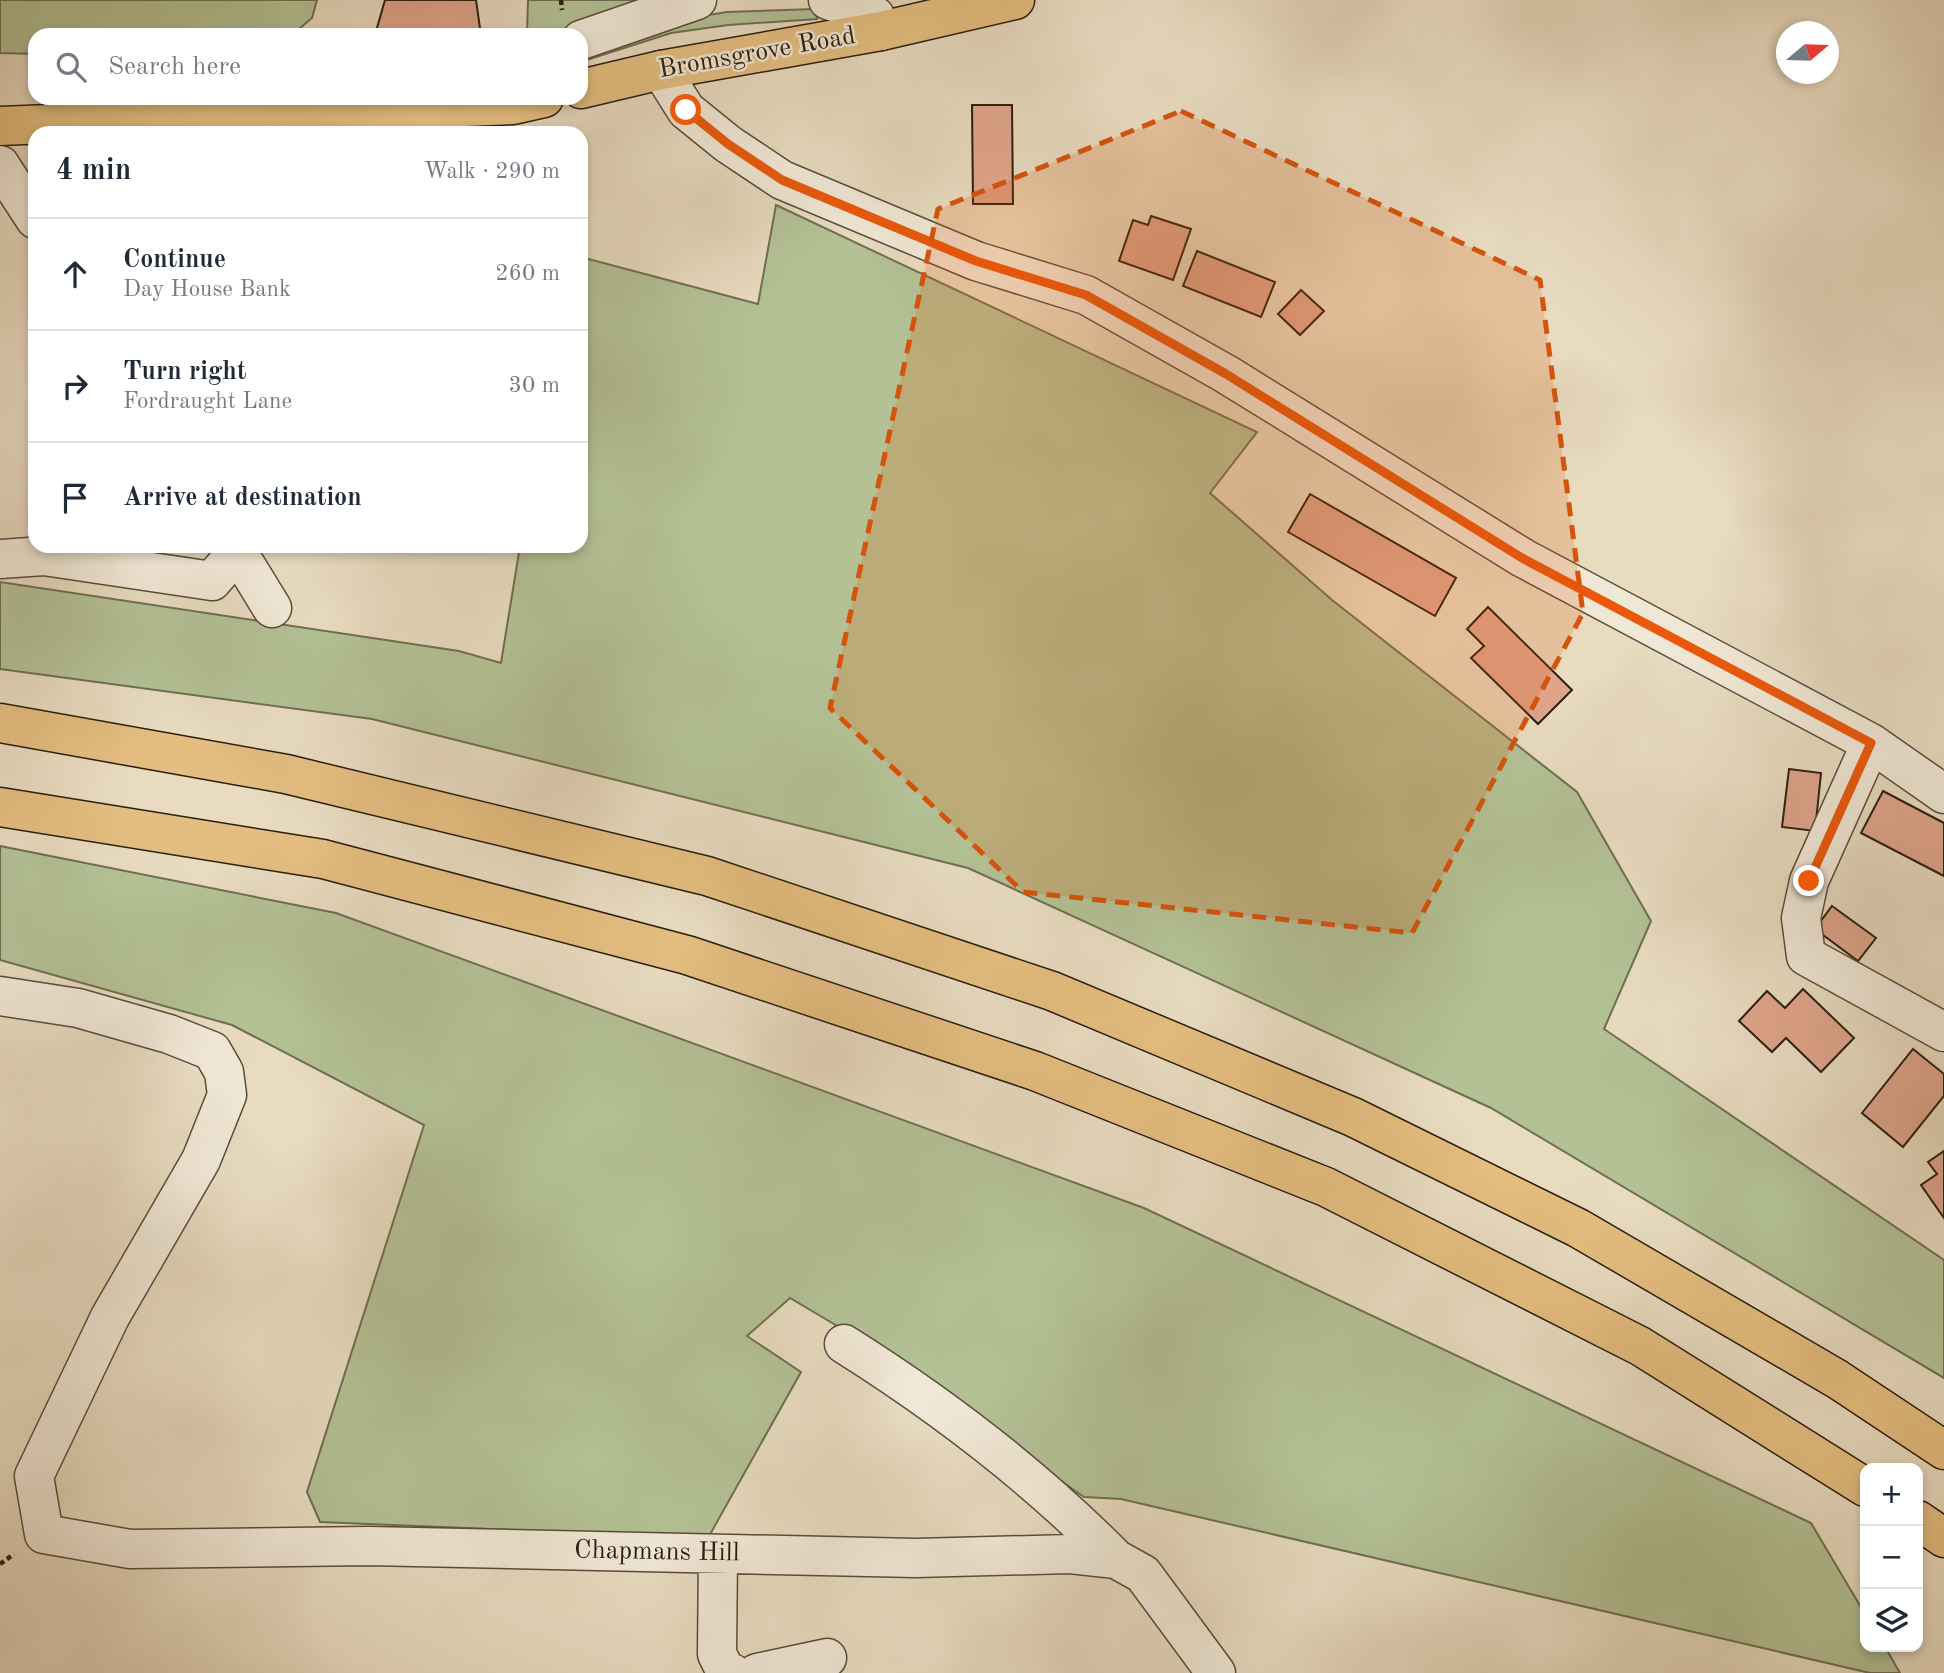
<!DOCTYPE html>
<meta charset="utf-8">
<style>
body{margin:0;font-family:"Old Standard TT",serif;background:#f2f2f3;color:#1f2937}
.controls{position:absolute;right:21px;bottom:21px;display:grid;overflow:hidden;border-radius:14px;box-shadow:0 4px 10px #0003}
.controls button{width:63px;height:63px;display:grid;place-items:center;padding:0;border:0;border-bottom:2px solid #e0e1e3;background:#fff;color:#1f2937;font:35px sans-serif}
.compass{position:absolute;left:1776px;top:21px;width:63px;height:63px;border-radius:50%;background:#fff;box-shadow:0 4px 10px #0003;rotate:71deg}
.stop{position:absolute;width:21px;height:21px;margin:-16px;border:5px solid #ea580c;border-radius:50%;background:#fff}
.stop.end{background:#ea580c;border-color:#fff;box-shadow:0 2px 7px #0008}
.list{margin:0;padding:0;list-style:none}
h2{display:flex;justify-content:space-between;align-items:center;height:91px;margin:0;padding:0 28px;font-size:30px}
h2 small{font-size:23px;font-weight:400;color:#747a83}
.list li{display:grid;grid-template-columns:46px 1fr auto;gap:21px;align-items:center;box-sizing:border-box;height:112px;padding:0 28px;border-top:2px solid #e0e1e3}
.list b{display:block;font-size:26px;white-space:nowrap}
.list p{margin:0;font-size:23px;white-space:nowrap;color:#747a83}
.list em{font-size:23px;font-style:normal;color:#747a83}
.icon{flex:none;width:38px;height:38px;fill:none;stroke:currentColor;stroke-width:2;stroke-linecap:round;stroke-linejoin:round}
.map{position:relative;flex:none;width:1944px;height:1673px;overflow:hidden}
.search{position:absolute;background:#fff;box-shadow:0 4px 10px #0003;left:28px;top:28px;width:560px;height:77px;display:flex;align-items:center;gap:18px;box-sizing:border-box;padding:0 24px;border-radius:21px;color:#747a83;font-size:26px}
.panel{position:absolute;background:#fff;box-shadow:0 4px 10px #0003;left:28px;top:126px;width:560px;height:427px;border-radius:21px}
.map>svg:first-child{display:block}
</style>
<div class="map">
<svg width="1944" height="1673" viewBox="0 0 1944 1673">
<rect width="100%" height="100%" fill="#e8dbc0"/>
<filter id="stains"><feTurbulence type="fractalNoise" baseFrequency=".00286" numOctaves="4"/><feColorMatrix values="0 0 0 0 .2 0 0 0 0 .09 0 0 0 0 .02 0 0 0 .5 -.17"/></filter>
<radialGradient id="worn" r=".72"><stop offset=".6" stop-color="#630" stop-opacity="0"/><stop offset="1" stop-color="#630" stop-opacity=".3"/></radialGradient>
<path fill="#b3c195" stroke="#6e6f52" stroke-width="2" d="M0,0H317L312,18L292,35H35V54L0,53Z
M528,0H650L580,27L527,33Z
M815,9L817,19L728,25L671,33L581,62V52L659,23L727,12Z
M776,205L1257,432L1210,493L1332,600L1577,792L1651,921L1604,1029L1944,1260V1378L1491,1108L968,868L372,719L0,669V582L459,651L501,663L520,546H581V257L758,304Z
M0,846L336,913L1144,1208L1811,1523L1865,1614V1647H1885L1900,1673H1870L1121,1499L1084,1497L859,1339L790,1298L747,1336L801,1372L708,1538L320,1522L307,1492L424,1125L232,1025L0,960Z"/>
<path fill="#dfa48b" stroke="#291d0e" stroke-width="2" d="M385,0H476L481,35H375Z
M972,105H1012L1013,204H973Z
M1151,216L1191,229L1173,280L1119,261L1133,220L1148,225Z
M1197,251L1275,282L1261,317L1183,286Z
M1301,290L1324,311L1300,335L1278,314Z
M1310,494L1456,578L1435,616L1288,532Z
M1488,607L1572,690L1538,724L1471,658L1484,646L1467,629Z
M1789,769L1821,773L1815,831L1782,827Z
M1883,791L1944,823V876L1861,833Z
M1832,906L1876,938L1858,961L1815,929Z
M1803,989L1854,1038L1821,1072L1786,1038L1772,1052L1739,1021L1767,991L1785,1008Z
M1913,1049L1944,1074V1096L1903,1147L1862,1113Z
M1944,1151V1218L1921,1185L1937,1174L1928,1162Z"/>
<g fill="none" stroke-linecap="round" stroke-linejoin="round">
<defs>
<path id="minor" d="M828,0L875,16L881,31
M581,40L697,0
M661,70L686,110L728,144L782,180L976,261L1086,295L1226,374L1523,558L1871,743L1944,794
M0,165L35,219
M234,546L272,608
M0,559L44,556L212,581L237,552
M1871,743L1809,881L1801,918L1806,956L1944,1032
M0,996L78,1008L169,1034L212,1051L224,1072L227,1095L201,1160L110,1317L34,1476L44,1534L130,1549L368,1546L916,1558L1070,1554L1116,1559L1143,1574L1216,1673
M844,1344C941,1405 1035,1477 1116,1559
M718,1554L717,1654L725,1670L732,1673
M757,1673L827,1658"/>
<path id="major" d="M581,89L661,70L881,31L1015,0
M0,126L513,105L544,98"/>
<path id="highway" d="M0,723L286,774L707,876L1052,991L1353,1117L1578,1228L1837,1379L1944,1450
M0,807L323,859L687,955L1035,1071L1326,1187L1640,1346L1865,1487
M1918,1520L1944,1538"/>
</defs>
<use href="#minor" stroke="#594c3a" stroke-width="41"/>
<use href="#major" stroke="#291d0e" stroke-width="41"/>
<use href="#highway" stroke="#291d0e" stroke-width="41"/>
<path stroke="#291d0e" stroke-width="4.5" stroke-dasharray="5 3.5" stroke-linecap="butt" d="M561,0L562,10
M0,1564L14,1554"/>
<use href="#minor" stroke="#f0e8d6" stroke-width="38"/>
<use href="#major" stroke="#e4be80" stroke-width="38"/>
<use href="#highway" stroke="#e4be80" stroke-width="38"/>
</g>
<g fill="none" stroke-linecap="round" stroke-linejoin="round">
<path stroke="#ea580c" stroke-width="9" d="M686,110L728,144L782,180L976,261L1086,295L1226,374L1522,558L1871,743L1809,881"/>
</g>
<path fill="#d5530c" fill-opacity="0.2" stroke="#d5530c" stroke-width="5" stroke-dasharray="14 9" stroke-linejoin="round" d="M1181,111L1540,280L1583,613L1412,933L1023,892L830,708L938,209Z"/>
<g text-anchor="middle" dominant-baseline="central" stroke-width="5" stroke-linejoin="round" paint-order="stroke">
<g font-size="26" fill="#291d0e" stroke="#f0e8d6">
<text transform="translate(757 53) rotate(-10)">Bromsgrove Road</text>
<text transform="translate(657 1552) rotate(1)">Chapmans Hill</text>
</g>
</g>
<rect width="100%" height="100%" filter="url(#stains)"/>
<rect width="100%" height="100%" fill="url(#worn)"/>
</svg>
<div class="controls">
<button>+</button>
<button>−</button>
<button><svg class="icon" aria-label="layers" viewBox="0 0 24 24"><path d="M12 4l9 5-9 5-9-5zM3 14l9 5 9-5"/></svg></button>
</div>
<svg class="compass" viewBox="-18 -18 36 36"><path d="M0-13l5 13h-10z" fill="#e53935"/><path d="M0 13l5-13h-10z" fill="#747a83"/></svg>
<div class="stop" style="left:686px;top:110px"></div>
<div class="stop end" style="left:1809px;top:881px"></div>
<div class="search"><svg class="icon" aria-label="search" viewBox="0 0 24 24"><circle cx="10" cy="10" r="6"/><path d="M15 15l6 6"/></svg>Search here</div>
<section class="panel">
<h2>4 min<small>Walk · 290 m</small></h2>
<ul class="list">
<li><svg class="icon" aria-label="ahead" viewBox="0 0 24 24"><path d="M12 20V5M6 11l6-6 6 6"/></svg><div><b>Continue</b><p>Day House Bank</p></div><em>260 m</em></li>
<li><svg class="icon" aria-label="right" viewBox="0 0 24 24"><path d="M7 20v-9h11M14 6l5 5-5 5"/></svg><div><b>Turn right</b><p>Fordraught Lane</p></div><em>30 m</em></li>
<li><svg class="icon" aria-label="arrive" viewBox="0 0 24 24"><path d="M6 21V4h12l-3 4 3 4H6"/></svg><div><b>Arrive at destination</b></div></li>
</ul>
</section>
</div>
